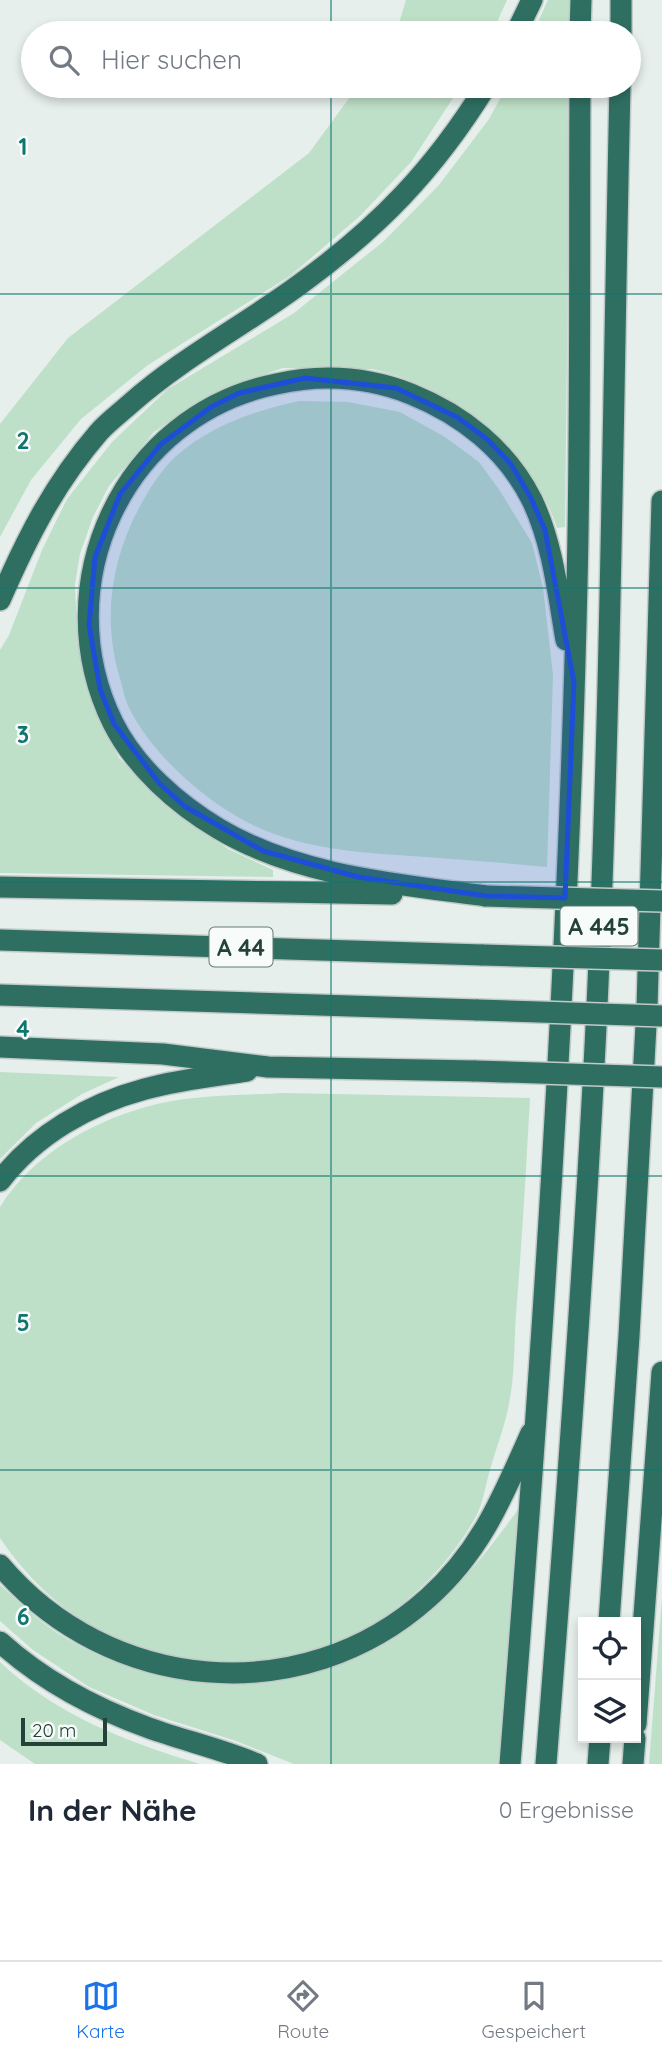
<!DOCTYPE html>
<html lang="de">
<meta charset="utf-8">
<style>
body{margin:0;font-family:Quicksand,sans-serif;background:#f2f2f3;color:#1f2937}
.controls{position:absolute;right:21px;bottom:21px;display:grid;overflow:hidden;border-radius:0px;box-shadow:0 4px 10px #0003}
.controls button{width:63px;height:63px;display:grid;place-items:center;padding:0;border:0;border-bottom:2px solid #e0e1e3;background:#fff;color:#1f2937;font:35px sans-serif}
.scale{position:absolute;left:21px;bottom:18px;width:86px;box-sizing:border-box;padding-left:7px;border:4px solid #24423a;border-top:0;font-size:19px;line-height:24px;white-space:nowrap;color:#24423a;-webkit-text-stroke:5px #f7fbf9;paint-order:stroke}
.list{margin:0;padding:0;list-style:none}
h2{display:flex;justify-content:space-between;align-items:center;height:91px;margin:0;padding:0 28px;font-size:30px}
h2 small{font-size:23px;font-weight:400;color:#747a83}
.icon{flex:none;width:38px;height:38px;fill:none;stroke:currentColor;stroke-width:2;stroke-linecap:round;stroke-linejoin:round}
.map{position:relative;flex:none;width:662px;height:1764px;overflow:hidden}
.search{position:absolute;background:#fff;box-shadow:0 4px 10px #0003;left:21px;right:21px;top:21px;height:77px;display:flex;align-items:center;gap:18px;box-sizing:border-box;padding:0 24px;border-radius:38px;color:#747a83;font-size:26px}
.sheet{height:196px;background:#fff}
nav{display:flex;justify-content:space-around;align-items:center;box-sizing:border-box;height:98px;border-top:2px solid #e0e1e3;background:#fff;font-size:19px;color:#747a83}
nav a{display:grid;justify-items:center;gap:4px}
nav .on{color:#1a73e8}
.map>svg:first-child{display:block}
</style>
<div class="map">
<svg width="662" height="1764" viewBox="0 0 662 1764">
<rect width="100%" height="100%" fill="#e6efeb"/>
<path fill="#bfe0c8" d="M406,0H507L492,33H396Z
M548,0H571L570,33H533Z
M358,86H461L411,162L360,216L290,276L148,365L81,419L31,480L0,537V424L68,338L309,153Z
M507,86H570L565,527L557,528C529,445 455,388 372,369L283,368L233,385L189,407L154,432L109,486L93,517L80,554L75,584L77,630L88,692L119,758L173,811L228,849L273,870V877L0,873V650L9,635L42,550L67,499L112,442L168,389L294,313L384,241L439,185L489,119Z
M299,401L348,402L400,412L445,437L479,462L500,491L532,543L543,588L553,675L547,867C507,863 466,860 426,857C361,853 293,850 236,816C194,791 151,751 129,708C125,700 123,690 121,682C101,619 111,556 144,499C152,485 163,468 175,457C211,425 254,411 299,401Z
M0,1072L119,1077L82,1094L36,1123L0,1159Z
M285,1093L530,1098C526,1170 522,1242 516,1314C514,1343 515,1375 509,1404C505,1426 496,1448 490,1470C485,1486 483,1506 474,1520C435,1588 367,1642 289,1657C266,1662 244,1662 221,1661C128,1660 51,1614 0,1538V1207C33,1153 96,1119 157,1104C193,1095 247,1095 285,1093Z
M519,1508L501,1764H294L236,1741L154,1715L89,1687L33,1650L0,1621V1585C18,1601 37,1620 57,1633C161,1699 307,1702 408,1629C453,1596 487,1553 519,1508Z
M662,1598V1764H649Z
M0,1662C56,1715 127,1742 200,1764H35L0,1740Z"/>
<g fill="none" stroke-linecap="round" stroke-linejoin="round">
<defs>
<path id="motorway" d="M621,0V33
M516,33L532,0
M580,33L581,0
M0,600C27,538 54,484 99,432C108,422 120,413 130,404C182,358 243,326 299,285C379,227 434,170 486,86
M0,887L392,894
M486,896C396,884 298,876 219,829C177,804 135,767 113,723C45,585 123,415 276,384C321,374 368,377 411,394C463,415 507,450 532,500C553,544 558,594 566,640
M0,940L483,955
M0,995L478,1010
M0,1047L163,1054L268,1067L475,1071
M0,1181C35,1135 89,1104 145,1089C177,1080 213,1076 247,1071
M0,1565C108,1693 302,1711 428,1598C481,1551 503,1496 531,1433
M609,1622L629,1336L647,1007L662,501
M0,1642C43,1681 94,1708 149,1728C185,1741 222,1749 257,1764
M636,1724L662,1372
M510,1764C541,1372 568,977 577,584C581,418 579,252 580,86
M546,1764C566,1512 585,1259 597,1006C611,699 613,392 620,86
M598,1764L600,1738
M633,1764L635,1738"/>
</defs>
<use href="#motorway" stroke="#c2cac8" stroke-width="24"/>
<use href="#motorway" stroke="#2f6f62" stroke-width="21"/>
<defs>
<path id="motorway-bridge" d="M486,896L662,901
M483,955L662,960
M478,1010L662,1016
M475,1071L662,1077"/>
</defs>
<use href="#motorway-bridge" stroke="#c2cac8" stroke-width="24" stroke-linecap="butt"/>
<use href="#motorway-bridge" stroke="#2f6f62" stroke-width="21"/>
</g>
<path fill="#1d4ed8" fill-opacity="0.2" stroke="#1d4ed8" stroke-width="5" stroke-linejoin="round" d="M305,378L396,388L457,417L487,439L511,464L531,498L545,530L574,682L565,898L486,896L358,877L263,851L184,806L159,783L114,724L100,689L89,625L95,557L120,494L161,444L211,407L239,393Z"/>
<path fill="none" stroke="#0f766e" stroke-width="2" stroke-opacity="0.55" d="M331,0V33M331,86V1764M0,294H662M0,588H662M0,882H662M0,1176H662M0,1470H662"/>
<g text-anchor="middle" dominant-baseline="central" stroke-width="5" stroke-linejoin="round" paint-order="stroke">
<g fill="#f7fbf9" stroke="#637a73" stroke-width="2">
<rect x="560.5" y="906.5" width="77" height="39" rx="5"/>
<rect x="209.5" y="927.5" width="63" height="39" rx="5"/>
</g>
<g font-size="23" font-weight="bold" fill="#24423a">
<text x="599" y="926">A 445</text>
<text x="241" y="947">A 44</text>
</g>
</g>
<g font-size="23" text-anchor="middle" font-weight="bold" fill="#0f766e" stroke="#f7fbf9" stroke-width="5" stroke-linejoin="round" paint-order="stroke">
<text x="23" y="155">1</text>
<text x="23" y="449">2</text>
<text x="23" y="743">3</text>
<text x="23" y="1037">4</text>
<text x="23" y="1331">5</text>
<text x="23" y="1625">6</text>
</g>
</svg>
<div class="controls">
<button><svg class="icon" aria-label="locate" viewBox="0 0 24 24"><circle cx="12" cy="12" r="6"/><path d="M12 2v4M12 18v4M2 12h4M18 12h4"/></svg></button>
<button><svg class="icon" aria-label="layers" viewBox="0 0 24 24"><path d="M12 4l9 5-9 5-9-5zM3 14l9 5 9-5"/></svg></button>
</div>
<div class="scale">20 m</div>
<div class="search"><svg class="icon" aria-label="search" viewBox="0 0 24 24"><circle cx="10" cy="10" r="6"/><path d="M15 15l6 6"/></svg>Hier suchen</div>
</div>
<section class="sheet">
<h2>In der Nähe<small>0 Ergebnisse</small></h2>
<ul class="list">
</ul>
</section>
<nav>
<a class="on"><svg class="icon" aria-label="map" viewBox="0 0 24 24"><path d="M3 6l6-2 6 2 6-2v14l-6 2-6-2-6 2zM9 4v14M15 6v14"/></svg>Karte</a>
<a><svg class="icon" aria-label="directions" viewBox="0 0 24 24"><path d="M12 3l9 9-9 9-9-9zM9 14v-3h6M13 9l2 2-2 2"/></svg>Route</a>
<a><svg class="icon" aria-label="saved" viewBox="0 0 24 24"><path d="M7 4h10v16l-5-4-5 4z"/></svg>Gespeichert</a>
</nav>
